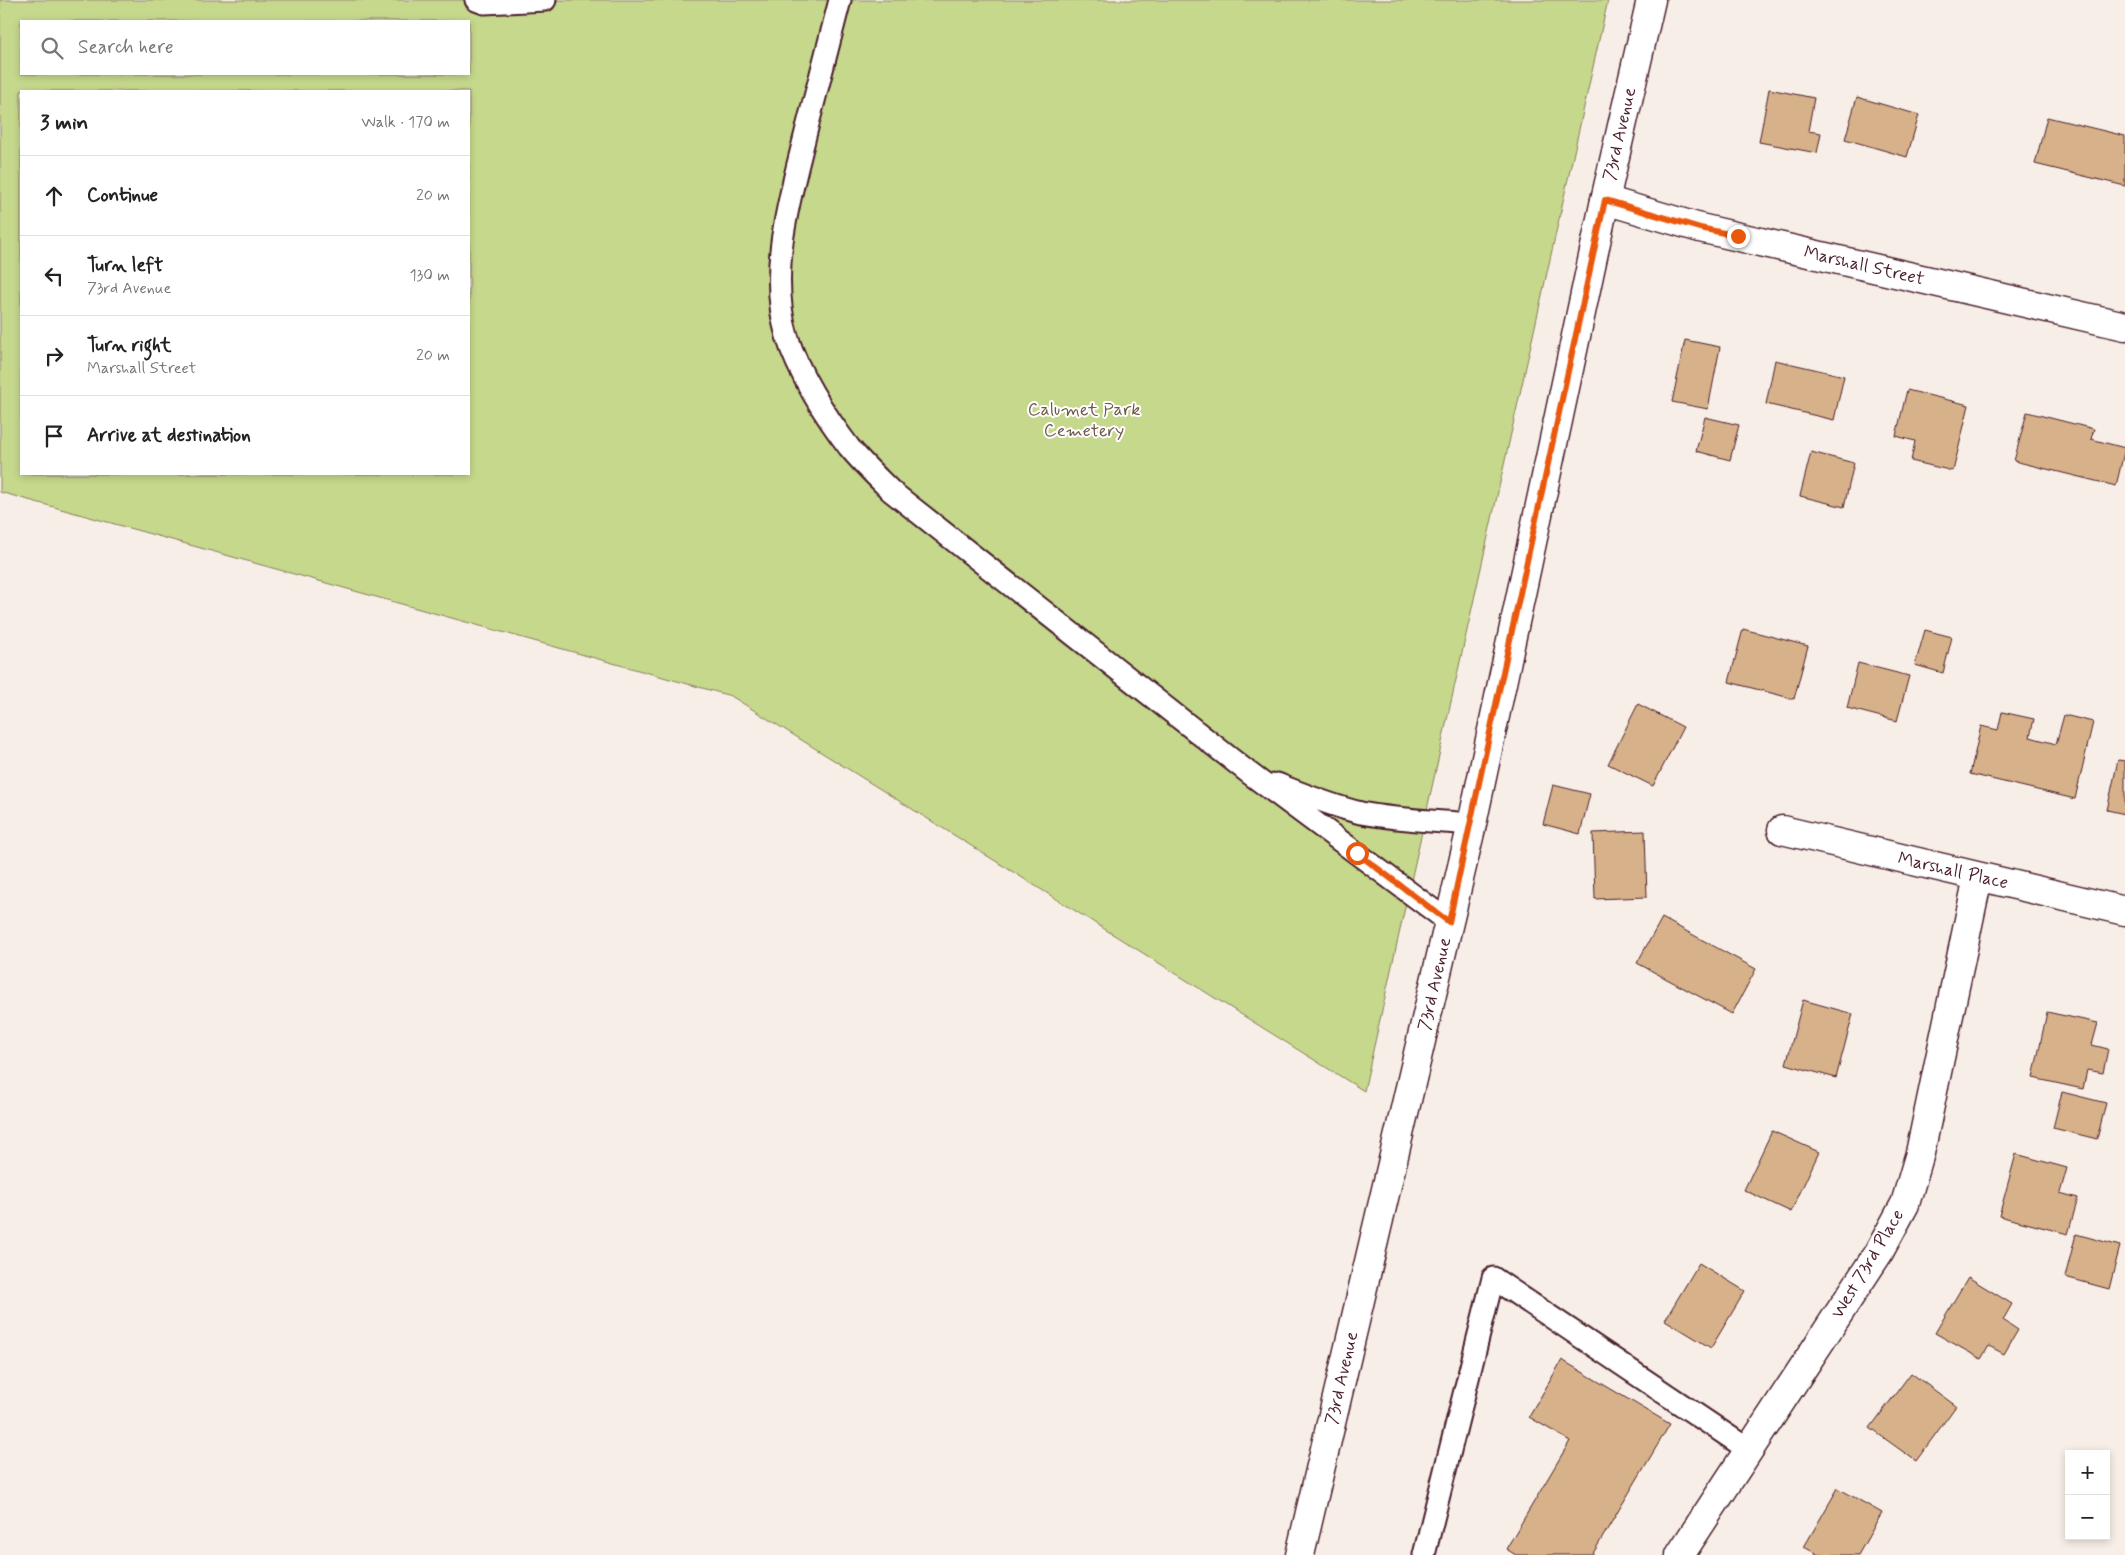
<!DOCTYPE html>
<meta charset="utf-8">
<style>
body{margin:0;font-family:Mynerve,sans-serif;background:#f2f2f2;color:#222}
.controls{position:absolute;right:15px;bottom:15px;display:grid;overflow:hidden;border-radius:0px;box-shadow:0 2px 8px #0003}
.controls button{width:45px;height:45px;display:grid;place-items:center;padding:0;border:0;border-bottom:1px solid #e0e0e0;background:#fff;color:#222;font:25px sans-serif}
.stop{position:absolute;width:15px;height:15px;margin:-11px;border:4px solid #ea580c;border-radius:50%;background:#fff}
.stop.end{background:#ea580c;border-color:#fff;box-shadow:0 1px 5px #0008}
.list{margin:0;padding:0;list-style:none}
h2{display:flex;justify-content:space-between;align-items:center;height:65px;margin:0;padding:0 20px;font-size:21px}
h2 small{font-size:16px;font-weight:400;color:#767676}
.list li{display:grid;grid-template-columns:32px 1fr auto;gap:15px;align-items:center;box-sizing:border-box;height:80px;padding:0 20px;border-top:1px solid #e0e0e0}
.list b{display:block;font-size:19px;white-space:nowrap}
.list p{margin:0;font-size:16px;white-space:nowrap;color:#767676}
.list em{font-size:16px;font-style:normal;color:#767676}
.icon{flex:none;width:28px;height:28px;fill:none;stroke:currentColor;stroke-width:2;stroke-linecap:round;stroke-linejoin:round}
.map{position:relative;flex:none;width:2125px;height:1555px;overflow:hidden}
.search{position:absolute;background:#fff;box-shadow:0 2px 8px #0003;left:20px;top:20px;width:450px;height:55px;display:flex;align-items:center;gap:12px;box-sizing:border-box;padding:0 18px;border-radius:0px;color:#767676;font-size:19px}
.panel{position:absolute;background:#fff;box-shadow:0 2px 8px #0003;left:20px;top:90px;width:450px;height:385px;border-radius:0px}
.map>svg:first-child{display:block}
</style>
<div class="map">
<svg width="2125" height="1555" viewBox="0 0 2125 1555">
<rect width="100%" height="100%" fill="#f7efe7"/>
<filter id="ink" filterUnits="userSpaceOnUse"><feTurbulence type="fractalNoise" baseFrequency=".02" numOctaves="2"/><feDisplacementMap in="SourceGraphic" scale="10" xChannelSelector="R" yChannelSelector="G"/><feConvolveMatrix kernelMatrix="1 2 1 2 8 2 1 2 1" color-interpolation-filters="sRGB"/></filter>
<g filter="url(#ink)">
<path fill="#c5d88c" stroke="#887c5c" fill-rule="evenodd" d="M0,0H1608L1364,1091L731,696L0,492ZM21,21H469V74H21ZM21,91H469V474H21Z"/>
<path fill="#d7b189" stroke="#4a1f2b" d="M1769,89L1814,98L1808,131L1821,133L1817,153L1759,142Z
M1857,97L1919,115L1907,157L1845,139Z
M2047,117L2125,136V186L2035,164Z
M1685,340L1720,347L1708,409L1672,402Z
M1775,360L1844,376L1834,420L1766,404Z
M1907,390L1969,405L1953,471L1911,461L1915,441L1896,436Z
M2027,412L2094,429L2091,439L2125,448L2116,486L2014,461Z
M1705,417L1739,425L1730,460L1696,451Z
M1811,452L1854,463L1844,507L1800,496Z
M1743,629L1808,646L1794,699L1729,682Z
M1925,630L1952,637L1943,673L1915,665Z
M1858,663L1909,676L1897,721L1847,708Z
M1638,704L1683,727L1653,786L1608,764Z
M2002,712L2034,719L2030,737L2056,744L2064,715L2093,722L2075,799L1970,774L1981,726L1998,730Z
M2118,760L2125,761V814L2107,810Z
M1553,785L1590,794L1580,834L1543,824Z
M1645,831L1647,897L1595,899L1593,833Z
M1662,918L1756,969L1732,1014L1637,963Z
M1803,1000L1853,1014L1836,1078L1786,1064Z
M2047,1012L2098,1023L2092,1045L2108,1049L2103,1073L2087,1070L2083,1089L2033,1078Z
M2062,1092L2106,1103L2097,1139L2053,1128Z
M1772,1131L1819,1152L1791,1212L1744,1190Z
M2016,1154L2067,1168L2060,1193L2078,1198L2068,1234L1999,1216Z
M2076,1234L2120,1246L2109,1289L2065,1277Z
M1699,1263L1745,1291L1711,1348L1665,1320Z
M1968,1277L2012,1304L2003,1320L2018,1330L2004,1354L1989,1346L1981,1359L1935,1333Z
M1562,1360L1670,1424L1592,1555H1516L1506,1549L1570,1441L1529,1417Z
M1911,1373L1956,1406L1916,1461L1870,1428Z
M1838,1488L1882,1513L1858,1555H1819L1804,1547Z"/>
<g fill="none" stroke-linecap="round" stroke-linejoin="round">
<defs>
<path id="service" d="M476,0L484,3L545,0
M840,0C829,43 818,85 807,128C791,194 767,269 787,336C798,373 826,417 849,447C862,463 877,477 891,491L1249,773L1449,922
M1277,784C1305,795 1332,806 1361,813C1397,820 1435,821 1472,824
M1424,1555L1493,1278L1749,1450"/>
<path id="minor" d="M1605,200L1700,228L2125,326
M1782,830L2125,911
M1680,1555L1879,1252L1905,1204L1920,1153L1978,877"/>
<path id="tertiary" d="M1300,1555L1472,824L1605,200L1651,0"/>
</defs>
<use href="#service" stroke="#4a1f2b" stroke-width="25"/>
<use href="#minor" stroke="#4a1f2b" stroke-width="31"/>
<use href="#tertiary" stroke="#4a1f2b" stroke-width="31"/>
<use href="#service" stroke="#fff" stroke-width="21"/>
<use href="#minor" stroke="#fff" stroke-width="28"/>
<use href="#tertiary" stroke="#fff" stroke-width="28"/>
</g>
</g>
<g fill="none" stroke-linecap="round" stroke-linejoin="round" filter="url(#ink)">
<path stroke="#ea580c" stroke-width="6" d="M1357,853L1449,922L1605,200L1700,228L1738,236"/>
</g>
<g text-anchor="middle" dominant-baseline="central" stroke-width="4" stroke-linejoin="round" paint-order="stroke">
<g font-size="18" fill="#4a1f2b" stroke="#fff">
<text transform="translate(1620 134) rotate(-77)">73rd Avenue</text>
<text transform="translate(1864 266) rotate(13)">Marshall Street</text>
<text transform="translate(1953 871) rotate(13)">Marshall Place</text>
<text transform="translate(1435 984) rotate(-77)">73rd Avenue</text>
<text transform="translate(1868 1264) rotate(-59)">West 73rd Place</text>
<text transform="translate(1342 1378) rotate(-77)">73rd Avenue</text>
</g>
<g font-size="18" fill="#6f5648" stroke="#fff">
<text x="1084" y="410">Calumet Park<tspan x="1084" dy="21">Cemetery</tspan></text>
</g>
</g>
</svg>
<div class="controls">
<button>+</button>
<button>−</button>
</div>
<div class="stop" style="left:1357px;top:853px"></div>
<div class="stop end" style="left:1738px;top:236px"></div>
<div class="search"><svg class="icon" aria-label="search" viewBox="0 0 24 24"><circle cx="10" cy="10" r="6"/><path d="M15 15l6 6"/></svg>Search here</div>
<section class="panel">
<h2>3 min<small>Walk · 170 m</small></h2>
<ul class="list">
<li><svg class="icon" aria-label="ahead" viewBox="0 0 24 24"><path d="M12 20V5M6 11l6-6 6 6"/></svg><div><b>Continue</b></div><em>20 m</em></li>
<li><svg class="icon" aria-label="left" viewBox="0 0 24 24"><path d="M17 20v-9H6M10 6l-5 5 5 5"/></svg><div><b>Turn left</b><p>73rd Avenue</p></div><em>130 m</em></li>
<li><svg class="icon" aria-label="right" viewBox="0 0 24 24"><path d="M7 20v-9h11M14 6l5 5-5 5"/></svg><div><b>Turn right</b><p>Marshall Street</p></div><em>20 m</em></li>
<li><svg class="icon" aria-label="arrive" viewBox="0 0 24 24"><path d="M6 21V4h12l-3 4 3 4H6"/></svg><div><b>Arrive at destination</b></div></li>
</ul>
</section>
</div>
